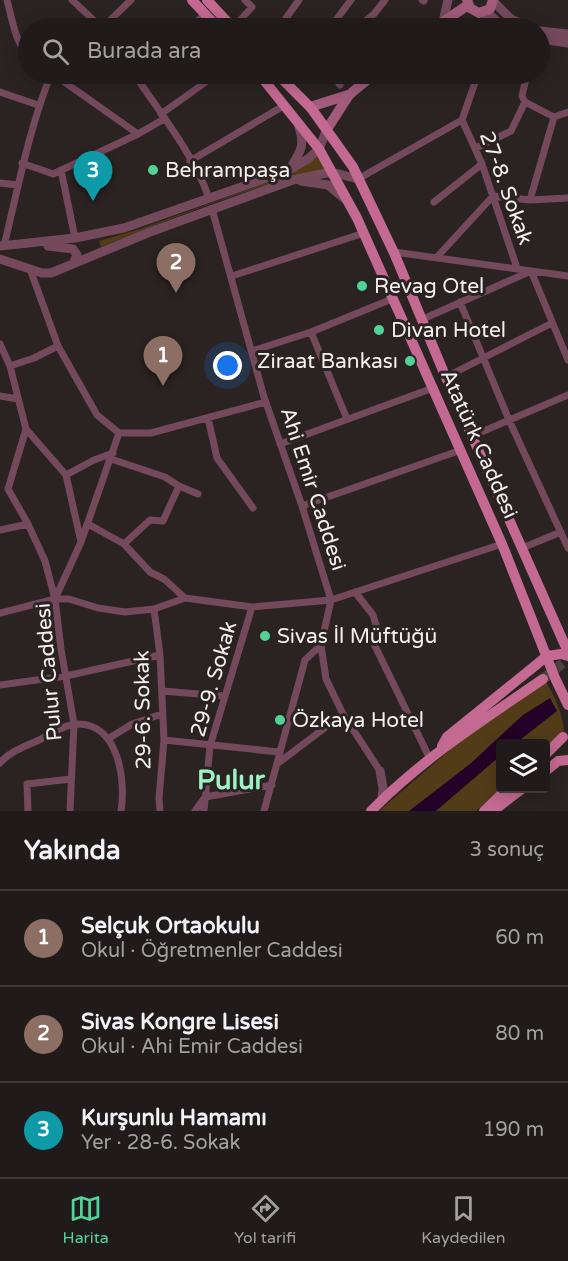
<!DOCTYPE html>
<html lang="tr">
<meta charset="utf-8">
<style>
body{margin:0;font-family:"Varela Round",sans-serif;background:#282323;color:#f1f3f6}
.controls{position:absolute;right:18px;bottom:18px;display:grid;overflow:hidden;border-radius:6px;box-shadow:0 3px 15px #0003}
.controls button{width:54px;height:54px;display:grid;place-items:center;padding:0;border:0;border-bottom:2px solid #3d3839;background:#201a1a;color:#f1f3f6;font:30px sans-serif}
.you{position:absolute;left:228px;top:366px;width:21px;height:21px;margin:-15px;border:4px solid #fff;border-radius:50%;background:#1a73e8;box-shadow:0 0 0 9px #1a73e833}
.badge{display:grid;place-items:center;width:39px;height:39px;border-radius:50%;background:#51d398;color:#fff;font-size:20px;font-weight:700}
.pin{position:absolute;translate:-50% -50px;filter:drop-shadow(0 2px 3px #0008)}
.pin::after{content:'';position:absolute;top:32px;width:21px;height:18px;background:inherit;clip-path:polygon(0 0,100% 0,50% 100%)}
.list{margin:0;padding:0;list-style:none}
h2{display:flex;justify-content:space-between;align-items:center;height:78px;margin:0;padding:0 24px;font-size:26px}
h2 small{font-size:20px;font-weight:400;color:#a2a1a2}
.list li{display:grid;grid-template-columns:39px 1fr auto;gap:18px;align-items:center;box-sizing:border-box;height:96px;padding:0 24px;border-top:2px solid #3d3839}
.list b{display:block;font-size:22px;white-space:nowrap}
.list p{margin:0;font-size:20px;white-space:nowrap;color:#a2a1a2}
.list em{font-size:20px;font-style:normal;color:#a2a1a2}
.icon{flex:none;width:33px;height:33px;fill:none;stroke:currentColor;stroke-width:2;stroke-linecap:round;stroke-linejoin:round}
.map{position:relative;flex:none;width:568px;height:811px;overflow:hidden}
.search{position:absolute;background:#201a1a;box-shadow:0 3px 15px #0003;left:18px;right:18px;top:18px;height:66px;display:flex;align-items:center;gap:15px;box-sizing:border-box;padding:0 21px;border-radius:33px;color:#a2a1a2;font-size:22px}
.sheet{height:366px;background:#201a1a}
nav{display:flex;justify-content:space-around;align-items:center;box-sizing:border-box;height:84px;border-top:2px solid #3d3839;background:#201a1a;font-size:16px;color:#a2a1a2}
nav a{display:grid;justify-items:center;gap:3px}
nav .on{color:#51d398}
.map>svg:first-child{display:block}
</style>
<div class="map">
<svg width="568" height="811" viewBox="0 0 568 811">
<rect width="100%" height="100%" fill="#2a2322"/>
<path fill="#523c18" d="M318,157L327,170C251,185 173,218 101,247L99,241L140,229L272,181Z
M545,680C555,697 562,711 564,731L546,748V744H500L501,789L476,811H379L451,749Z"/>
<path fill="#230027" d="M550,698L557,711L516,743L500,744V756L436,811H409L470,764L523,715Z"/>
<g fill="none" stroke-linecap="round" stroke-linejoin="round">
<path stroke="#484241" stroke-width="10" stroke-dasharray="10 5" stroke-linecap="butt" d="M543,679L568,659"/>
<path stroke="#75495c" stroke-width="7" d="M7,0C11,15 16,45 28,55
M72,0L102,28
M422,0L424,1
M286,18L295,28
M102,28L131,0
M188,28L205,15
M233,28L252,7L245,0
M279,28L299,0
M330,28L351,0
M357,28L374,14L385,0
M485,28L486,12
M53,74L138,134
M134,74C159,111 194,155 209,198
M332,74L340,85
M0,92L38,105
M525,102L554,117L568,112
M161,114L217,74
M462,120L482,164L517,268
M476,148L511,131L525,102L522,96L527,74
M190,161L285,105
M22,163L53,174L138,134L164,119
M61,170L75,238
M358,179L462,120L478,74
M0,183L18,185
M530,200L554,117
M434,202L482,164
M212,209L264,397L302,506L331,600L321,645L326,679L343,714L380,771
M4,246C18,188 29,129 51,74
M394,252L568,276
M437,257L493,196L530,200L568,198
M30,269L58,346L97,415L119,433H151L266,402
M232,276L364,233
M460,302L509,420L568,548
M423,319L531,271L568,360
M311,332L347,419
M0,344L10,366L26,429L66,475L81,542
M252,351L311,332L392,299
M10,366L34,358L58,346
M446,377L552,323
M0,396L18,399
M208,418L217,458L253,508
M26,429L8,489L28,524L45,561L55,599
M472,436L568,395
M280,444L433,388
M111,459L165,477L179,486L198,494
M66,475L94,460L113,453
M302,506L461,450
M88,524L124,544L150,572L164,579L185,598
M0,530L28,524
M124,544L150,520L163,521L179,486
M522,548L561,532
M355,592L373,615L376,625L375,646L430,759
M154,609L160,655L164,740L159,798L160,811
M0,613L55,599H69L98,608L125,612L154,609L185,598L252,607L331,600L502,544
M0,685L66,676L160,655
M162,691L224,696
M108,739L132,724L162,714
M164,740L279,752
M0,763C10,751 26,746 39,740C50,734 66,724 77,724C119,723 126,781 121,811
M277,764L343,714
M28,811L27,784L71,779
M70,811L74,724L61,649L55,599L81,542L119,433
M195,811L205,797L272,785
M204,811L210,746L252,607
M264,811L305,660L321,645"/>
<path stroke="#75495c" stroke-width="9" d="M493,1L511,19L531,28
M486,12L498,22L512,28
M443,22L448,0
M540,31L568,34
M540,39L568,43
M291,167C301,151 305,145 299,127
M301,181L328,185L345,199
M0,246L75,238L124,228L258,181L292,168L308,159L319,149L327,129
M48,246L73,249L77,255L73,264
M0,259L42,273H51L150,232L293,180L331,172L358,179
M380,771L383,788L382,800"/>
<path stroke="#a25b7b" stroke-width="10" d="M467,0L470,8L479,13L490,9L493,0
M434,28L468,5
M310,107L348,95
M327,129L349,95L374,74"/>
<path stroke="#c46992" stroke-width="10" d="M192,0L218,28
M207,0L233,28
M259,74L319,149L357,218L502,544L555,678L568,705
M277,74L311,108L353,167L395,255L444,373L568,652
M442,746L447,737L547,656L561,654L568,656
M546,754L563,737
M546,771L558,761L568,760
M371,811C422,759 483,720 543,679
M484,811L508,788
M493,811L523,788"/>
</g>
<g fill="#51d398" stroke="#2a2322" stroke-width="2">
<circle cx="153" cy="170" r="6"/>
<circle cx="362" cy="286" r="6"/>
<circle cx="379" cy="330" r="6"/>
<circle cx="410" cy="361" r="6"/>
<circle cx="265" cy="636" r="6"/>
<circle cx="280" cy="720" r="6"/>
</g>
<g text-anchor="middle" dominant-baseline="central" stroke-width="6" stroke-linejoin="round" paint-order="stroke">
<g font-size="21" fill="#f5f0f0" stroke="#2a2322" text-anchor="start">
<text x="165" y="170">Behrampaşa</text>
<text x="374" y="286">Revag Otel</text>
<text x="391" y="330">Divan Hotel</text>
<text x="398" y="361" text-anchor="end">Ziraat Bankası</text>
<text x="277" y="636">Sivas İl Müftüğü</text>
<text x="292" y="720">Özkaya Hotel</text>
</g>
<g font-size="21" fill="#f5f0f0" stroke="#2a2322">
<text transform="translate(506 188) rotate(70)">27-8. Sokak</text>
<text transform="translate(479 444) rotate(66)">Atatürk Caddesi</text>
<text transform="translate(313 489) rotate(72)">Ahi Emir Caddesi</text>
<text transform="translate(49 672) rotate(-95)">Pulur Caddesi</text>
<text transform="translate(214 679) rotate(-74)">29-9. Sokak</text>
<text transform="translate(143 710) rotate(-91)">29-6. Sokak</text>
</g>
<g font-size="27" font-weight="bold" fill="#a0f1c6" stroke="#2a2322">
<text x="231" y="780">Pulur</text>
</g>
</g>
</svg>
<div class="controls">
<button><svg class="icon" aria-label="layers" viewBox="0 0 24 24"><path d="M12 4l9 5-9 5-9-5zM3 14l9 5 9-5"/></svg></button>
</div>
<div class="you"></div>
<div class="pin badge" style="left:163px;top:386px;background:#8d6e63">1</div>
<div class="pin badge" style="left:176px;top:293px;background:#8d6e63">2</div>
<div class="pin badge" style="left:93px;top:201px;background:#0f9aa8">3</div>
<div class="search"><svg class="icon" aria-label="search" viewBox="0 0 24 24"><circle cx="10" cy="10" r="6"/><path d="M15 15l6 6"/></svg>Burada ara</div>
</div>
<section class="sheet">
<h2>Yakında<small>3 sonuç</small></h2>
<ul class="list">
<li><span class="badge" style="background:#8d6e63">1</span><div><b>Selçuk Ortaokulu</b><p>Okul · Öğretmenler Caddesi</p></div><em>60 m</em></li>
<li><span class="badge" style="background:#8d6e63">2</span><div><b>Sivas Kongre Lisesi</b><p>Okul · Ahi Emir Caddesi</p></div><em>80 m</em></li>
<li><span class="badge" style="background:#0f9aa8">3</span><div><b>Kurşunlu Hamamı</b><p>Yer · 28-6. Sokak</p></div><em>190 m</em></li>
</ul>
</section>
<nav>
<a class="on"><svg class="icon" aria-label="map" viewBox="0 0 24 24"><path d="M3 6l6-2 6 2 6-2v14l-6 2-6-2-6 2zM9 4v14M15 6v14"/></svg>Harita</a>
<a><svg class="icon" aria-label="directions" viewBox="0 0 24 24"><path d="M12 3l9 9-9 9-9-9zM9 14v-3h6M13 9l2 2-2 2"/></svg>Yol tarifi</a>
<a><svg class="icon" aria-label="saved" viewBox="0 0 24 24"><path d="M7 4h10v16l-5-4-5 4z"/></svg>Kaydedilen</a>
</nav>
